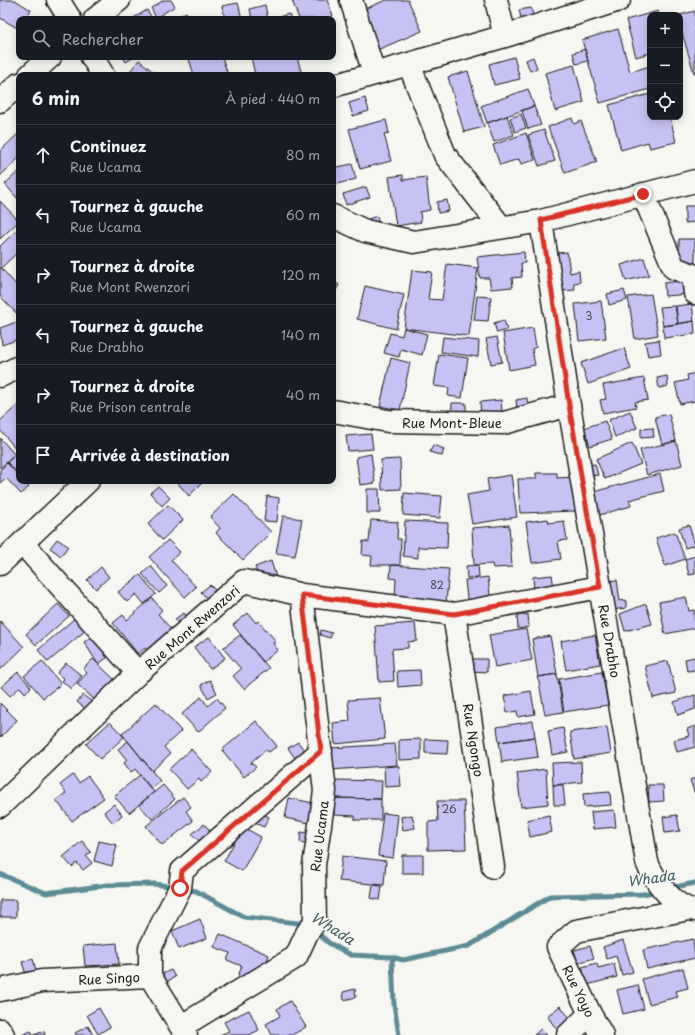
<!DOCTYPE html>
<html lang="fr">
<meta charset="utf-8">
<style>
body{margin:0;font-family:"Playpen Sans",sans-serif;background:#242831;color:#f1f3f6}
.controls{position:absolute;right:12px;top:12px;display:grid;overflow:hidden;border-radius:8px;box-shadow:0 2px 10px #0003}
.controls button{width:36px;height:36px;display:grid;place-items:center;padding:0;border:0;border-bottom:1px solid #363941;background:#171b24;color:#f1f3f6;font:20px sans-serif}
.stop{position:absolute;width:12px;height:12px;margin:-9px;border:3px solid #d93025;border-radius:50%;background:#fff}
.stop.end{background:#d93025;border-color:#fff;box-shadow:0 1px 4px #0008}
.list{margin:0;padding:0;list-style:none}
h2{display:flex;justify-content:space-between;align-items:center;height:52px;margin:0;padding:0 16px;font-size:17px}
h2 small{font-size:13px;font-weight:400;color:#9ea1a6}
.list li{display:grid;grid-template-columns:26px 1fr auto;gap:12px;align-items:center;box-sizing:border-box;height:60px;padding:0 16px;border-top:1px solid #363941}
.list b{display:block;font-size:15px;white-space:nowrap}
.list p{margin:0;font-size:13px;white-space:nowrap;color:#9ea1a6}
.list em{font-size:13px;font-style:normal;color:#9ea1a6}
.icon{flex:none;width:22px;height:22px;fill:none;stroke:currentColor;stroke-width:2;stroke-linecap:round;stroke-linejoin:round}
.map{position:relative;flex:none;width:695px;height:1035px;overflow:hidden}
.search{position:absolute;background:#171b24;box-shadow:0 2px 10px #0003;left:16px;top:16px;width:320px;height:44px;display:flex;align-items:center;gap:10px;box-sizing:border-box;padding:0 14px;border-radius:8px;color:#9ea1a6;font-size:15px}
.panel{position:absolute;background:#171b24;box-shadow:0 2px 10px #0003;left:16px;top:72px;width:320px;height:412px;border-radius:8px}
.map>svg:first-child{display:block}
</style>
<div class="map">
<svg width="695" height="1035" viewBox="0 0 695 1035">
<rect width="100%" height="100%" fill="#f6f6f2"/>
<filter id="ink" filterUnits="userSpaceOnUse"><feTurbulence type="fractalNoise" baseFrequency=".025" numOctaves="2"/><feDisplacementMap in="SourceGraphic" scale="8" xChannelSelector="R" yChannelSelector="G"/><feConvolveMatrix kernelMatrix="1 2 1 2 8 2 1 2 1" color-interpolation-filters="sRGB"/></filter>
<g filter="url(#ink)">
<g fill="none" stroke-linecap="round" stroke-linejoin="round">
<path stroke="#5d8c96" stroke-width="5" d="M0,874L46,893L108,885L155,884L175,887
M670,888L695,883
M184,889L196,891L244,917L307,924
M314,930L329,943L351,955L392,957L403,960L469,946L550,896L643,894L658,891
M392,957L394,1004L399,1035"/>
</g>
<path fill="#c7c2f4" stroke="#1c1c1c" d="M0,0H15L31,10L25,19H19V29L0,18Z
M164,0H171L175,6L156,18L151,8Z
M292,0H327L333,16L325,19H299Z
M386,0H408L422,31L377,50L360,11Z
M238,3L242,19H225L222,6Z
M265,5L268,19H252L250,9Z
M531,8L534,19L522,22L519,10Z
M147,10L152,18L132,19Z
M658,11L659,15H650V53L636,57L626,20Z
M695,11V73H694L680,26V15Z
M186,12L190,19H173Z
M289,14L291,19H270Z
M618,29L630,72L650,66V89L600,103L582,40Z
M585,49L588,61L576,64L573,53Z
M123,57H134L126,62Z
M195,57H222L228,75H194L189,59Z
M251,57H297L302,75H255Z
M514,57L520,79L494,85L489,64Z
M533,57L537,68L530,71L526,60Z
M139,60L157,75H127Z
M574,65L584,102L555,111L545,73Z
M468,71L484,127L464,132L448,77Z
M528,89L534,106L487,123L481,106Z
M650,94V117H670L676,142L650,148L648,142L621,150L609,105Z
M365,98L369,111L353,116L349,103Z
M534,106L541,125L528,129L522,111Z
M521,114L526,128L515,132L510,118Z
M507,116L514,135L494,142L487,123Z
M572,118L574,124L581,121L597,162L565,173L548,127Z
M386,120L389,133L384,134L391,161L360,169L349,129Z
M544,130L555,161L539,166L528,135Z
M19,133V158L0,176V151Z
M526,133L535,160L521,164L519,159L500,165L493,145Z
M352,164L356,179L333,185V168Z
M18,172L19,174L18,199L5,184Z
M403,175V180L426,177L430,210L420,212L421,222L396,226L389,177Z
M366,187L370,197L346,205L343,194Z
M447,200L449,211L438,213L437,202Z
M0,201L19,221L0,239Z
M685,206H695V222L685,223Z
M377,216L379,224L370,226L368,219Z
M19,228V251L1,268L19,288V316L0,296V246Z
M679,239H695V262H679Z
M524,252L525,263H521L522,277L512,278L513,287L491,289L489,278H480L477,257Z
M567,252L570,273L579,271L580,282L574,283L575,290L562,291L556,253Z
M644,258L649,275L626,281L621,265Z
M447,264L478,268L469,336L404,328L412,270L432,272L428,299L442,300Z
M688,280L689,294L665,296L664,283Z
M333,281L339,285L333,295Z
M365,286L404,295L396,329L357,319Z
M624,290L627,300L609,305L607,294Z
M651,294L658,335L635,339L628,297Z
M477,296L491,297L488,321L474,320Z
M601,301L606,338L579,341L575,304Z
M692,304L694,321L678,324L676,306Z
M675,306L678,324L663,326L660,307Z
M504,320L507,330L497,333L494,323Z
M19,321V339L2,345L0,328Z
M694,321L695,334L664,338L663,326Z
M404,328L427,334L422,355L401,349L399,357L384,353L390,333L402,336Z
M533,328L536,347L532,349L535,365L509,370L503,333Z
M443,337L479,341L478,357L441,352Z
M497,337L502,362L491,364L486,339Z
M659,340L661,354L648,356L645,342Z
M624,348L631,369L588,384L581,363Z
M439,354L468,358L462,398L448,396L449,388L434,386Z
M391,358L410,363L400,410L380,406Z
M695,373V401L680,404L675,383L688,380L687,375Z
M667,376L668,386L659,388L657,378Z
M644,378L648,400L635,402L636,407L603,413L600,400L606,399L603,385Z
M527,398L528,407L517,409L516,400Z
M501,400L502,412L481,414L480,402Z
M452,403H466V415H451Z
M19,404V448L17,450L0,430V421Z
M630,411L637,428L615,437L609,420Z
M669,414L676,441L662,445L655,417Z
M605,421L612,439L590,446L584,428Z
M653,428L654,437L641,438V429Z
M371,434L373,449L348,451L346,436Z
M0,438L15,455L0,468Z
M676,441L682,465L647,475L640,450Z
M632,443L641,464L605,479L596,459Z
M433,445L444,449L442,456L430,452Z
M19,452V475L7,462Z
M371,454L375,483L360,485L356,457Z
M400,459L401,489L382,490L381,460Z
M7,463L19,476V481H24L29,487L21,494L6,478L0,483V470Z
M595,464L598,475L591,476L588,465Z
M536,473H557V478L574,477L575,511L520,513L518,479H536Z
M660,474L664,491L629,500L631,506L599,515L593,492Z
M511,475L517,517L472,524L467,495L489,491L487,479Z
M176,481H204L189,496Z
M158,486L170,498L162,506L150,493Z
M367,489H379L380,513H367Z
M404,493L442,496L440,518L403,515Z
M234,494L271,532L243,560L216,533L220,528L210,517Z
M267,496L279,498L277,522L264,521Z
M168,505L183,520L162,540L148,524Z
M283,516L302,519L295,556L276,553Z
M548,519L549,523L564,521L567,540L558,541L561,559L532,563L526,522Z
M371,520L398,522L397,539H401L400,565H371L372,556L362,555L363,541L369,542Z
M405,521L448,523L447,548L418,547V558L403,556Z
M509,525L512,567L493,568L492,564L474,565L472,528Z
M689,525L695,545L685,548L679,528Z
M675,532L685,559L665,566L656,538Z
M57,539L68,546L61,556L50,548Z
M168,540L180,552L171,560L196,587L185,597L149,557Z
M695,556V574L689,575L685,559Z
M271,561L276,577L261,583L255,567Z
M391,565L449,569L446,603L395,599L396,579L390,578Z
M478,565L479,577L467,578L466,566Z
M151,566L167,586L159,593L142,574Z
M101,567L109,577L96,589L87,580Z
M140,575L156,594L144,604L136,594L127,602L118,592Z
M552,575L554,588L534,590L533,577Z
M488,577L491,604L468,607L465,580Z
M617,580L620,601L626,600V608L612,610L607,581Z
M210,585L221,596L212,604L201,592Z
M686,597L689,611L694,610L695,628L665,634L659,602Z
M152,598L162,610L158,614L175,634L150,654L145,648L138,654L113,623L123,615L127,620Z
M58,604L69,616L36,645L26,634Z
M646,604L652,624L625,631L620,614Z
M184,613L189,620L180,627L175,619Z
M248,613L256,623L258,621L276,641L273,643L278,650L263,662L233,625Z
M528,614L529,627L518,629L517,616Z
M75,618L86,630L48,662L38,650Z
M0,621L24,647L0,670Z
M415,623L417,641L408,642V648L392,649L394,681L379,682L375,626Z
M526,629L532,660L495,667L489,635Z
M321,630L332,633L330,638L320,635Z
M240,635L269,668L244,689L233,676L241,669L223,648Z
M595,635L600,664L566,670L561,641Z
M93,636L107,658L98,664L84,642Z
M550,636L557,674L538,677L532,639Z
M209,637L225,658L210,669L194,647Z
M695,657V670L687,671L685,659Z
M93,659L116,681L97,702L77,684L87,673L83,669Z
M472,659H487V672L472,671Z
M42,661L61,684L43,698L24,676Z
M668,661L676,693L653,698L645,666Z
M66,663L82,676L71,689L62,681L64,679L57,673Z
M420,670L421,685L398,687L397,671Z
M18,672L31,687L25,693L20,687L10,696L1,687Z
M602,672L608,705L564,712L559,679Z
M557,674L563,712L545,715L538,677Z
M210,680L217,693L208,698L201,685Z
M531,691L535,714L518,717L517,711L507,713L504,696Z
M83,695L93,703L87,710L77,702Z
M695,695V709L678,715L674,702Z
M201,697L208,706L217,698L225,708L198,732L182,714Z
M380,698L385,739L335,744L333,723L350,721L348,700Z
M0,703L17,720L1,737L0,736Z
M156,703L181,731L164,747L170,754L152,771L122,734Z
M256,721L277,746L269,752L266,750L251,763L256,767L244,777L222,750Z
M533,721L535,737L499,742L497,727Z
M110,722L124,737L100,759L86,744Z
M695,726V747L677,752L674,740L689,736L687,729Z
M607,727L611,753L574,759L570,732Z
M563,728L568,752L552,755L548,731Z
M535,737L538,757L502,762L499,742Z
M421,739V759L399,760V740Z
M425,739L448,740L447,754L425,753Z
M128,741L160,781L151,789L135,769L131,772L124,763L127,760L118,749Z
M298,742L307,754L297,761L288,748Z
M395,744L397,765L331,770L330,748Z
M191,749L212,772L201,782L199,779L187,789L169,769Z
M581,762L582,782L553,785L552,763Z
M395,766H399L401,786L385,787L384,767Z
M546,769L548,804L521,807L517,773Z
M73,775L79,783L88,776L104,798L72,821L56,800L66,793L60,785Z
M140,775L154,792L129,813L114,796Z
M695,778V794L690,780Z
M335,780L382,781L381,799L334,798Z
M163,785L175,799L152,819L139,805Z
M553,785H563L565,805H554Z
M648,785H663L664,801L649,802Z
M610,792L611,805L584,807L583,794Z
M183,797L191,807L186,811L193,821L162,845L146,826Z
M289,798L318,804L314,824L285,818Z
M334,798L381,799V820H355V816L334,815Z
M437,801H464L466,849L428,850V822L438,821Z
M114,804L122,815L113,823L104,812Z
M614,810L616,827L593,829L591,812Z
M260,812L269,817L264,827L255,823Z
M383,813L398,815L393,858L378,856Z
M412,815L415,828L403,830L401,817Z
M549,815L552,832L530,837L527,820Z
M677,815L680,831L665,833L663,817Z
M204,824L212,833L200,842L192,834Z
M243,827L261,837L242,871L224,861Z
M301,832L312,834L311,844L300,842Z
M82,841L91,852L86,856L92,863L83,870L77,863L72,867L63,857Z
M99,841L117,845L112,866L94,861Z
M402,855H423V873H402Z
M342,856L386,861L384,885L339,881Z
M373,885L382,886L380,900L371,898Z
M0,900H16V917H0Z
M200,919L207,938L179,949L172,931Z
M220,934L269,955L261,977L250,980L238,976L242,966L227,960L230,953L214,947Z
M693,939L695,958L647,969L643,950Z
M623,940L633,972L622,975L616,956L607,959L603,947Z
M117,943L119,964L85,966L83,946Z
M590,946L594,958L578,963L574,950Z
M33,959L37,975L27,978L22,962Z
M597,963L598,968L614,964L617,977L587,985L582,967Z
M683,968L688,988L676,991L678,997L649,1004L642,979Z
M171,970L175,977L166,982L162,974Z
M638,985L644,1009L623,1014L617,990Z
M355,989L356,997L344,1000L343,992Z
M290,1001L306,1027L292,1035H272L266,1024L280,1016L277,1009Z
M560,1006L574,1023L560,1034L547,1016Z
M99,1008L110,1027L98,1034L87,1015Z
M249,1010L259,1030L249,1035H220L229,1031L224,1022Z
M88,1026L93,1035H76L75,1033Z
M541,1029L547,1035H534Z
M31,1031L33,1035H22Z
M44,1031L45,1035H34Z"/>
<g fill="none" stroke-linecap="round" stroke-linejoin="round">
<defs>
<path id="minor" d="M58,0L70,19
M351,0L374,73
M496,0L505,36
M95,19L119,0
M92,57L103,75
M409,64L445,155L501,227
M30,75L50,57
M333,86L505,36L619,0
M0,101L19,84
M643,194L674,268L693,275L695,293
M333,216L365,231L414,242L541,221L695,181
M541,221L569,405L647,862C653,879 675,909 695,910
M0,376L19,367
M333,411L388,421L504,423L569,405
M23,544L138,673
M0,564L88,481
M454,614L493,867
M0,806L138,673L244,581L302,595L454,614L600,587
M150,976V948L180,888L182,871L321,751
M0,990L42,981L150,976L186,1035
M182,1026L296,957L307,933L315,922L314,865L325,791L302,595
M0,1030L3,1035
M568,1035L590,1014
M602,1035L590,1014L558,947L576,931L689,909"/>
</defs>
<use href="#minor" stroke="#1c1c1c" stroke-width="25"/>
<use href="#minor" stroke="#f6f6f2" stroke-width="22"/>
</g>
</g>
<g fill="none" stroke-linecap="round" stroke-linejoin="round" filter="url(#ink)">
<path stroke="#d93025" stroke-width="5" d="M180,888L182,871L321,751L302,595L454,614L600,587L569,405L541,220L643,194"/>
</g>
<g text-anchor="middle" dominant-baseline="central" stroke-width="3.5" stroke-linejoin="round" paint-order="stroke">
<g font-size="11" fill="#474652">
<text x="589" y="315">3</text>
<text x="437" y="584">82</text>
<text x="449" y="808">26</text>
</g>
<g font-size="13" fill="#1c1c1c" stroke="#f6f6f2">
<text x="452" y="422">Rue Mont-Bleue</text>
<text transform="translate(192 627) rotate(-41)">Rue Mont Rwenzori</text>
<text transform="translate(610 641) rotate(80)">Rue Drabho</text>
<text transform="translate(474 740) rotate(81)">Rue Ngongo</text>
<text transform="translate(319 836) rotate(-83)">Rue Ucama</text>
<text transform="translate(109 978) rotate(-3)">Rue Singo</text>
<text transform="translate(579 991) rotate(64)">Rue Yoyo</text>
</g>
<g font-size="14" font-style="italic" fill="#425d63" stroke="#f6f6f2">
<text transform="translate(651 878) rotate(-8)">Whada</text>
<text transform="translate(333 928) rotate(32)">Whada</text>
</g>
</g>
</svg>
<div class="controls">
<button>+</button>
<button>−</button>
<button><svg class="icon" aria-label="locate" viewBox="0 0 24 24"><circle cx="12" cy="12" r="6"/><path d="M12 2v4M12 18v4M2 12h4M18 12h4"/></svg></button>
</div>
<div class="stop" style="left:180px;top:888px"></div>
<div class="stop end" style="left:643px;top:194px"></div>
<div class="search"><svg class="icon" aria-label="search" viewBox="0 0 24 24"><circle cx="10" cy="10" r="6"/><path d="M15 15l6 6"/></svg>Rechercher</div>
<section class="panel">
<h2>6 min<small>À pied · 440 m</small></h2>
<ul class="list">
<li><svg class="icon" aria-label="ahead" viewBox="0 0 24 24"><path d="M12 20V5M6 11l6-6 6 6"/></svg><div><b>Continuez</b><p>Rue Ucama</p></div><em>80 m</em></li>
<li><svg class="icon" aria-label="left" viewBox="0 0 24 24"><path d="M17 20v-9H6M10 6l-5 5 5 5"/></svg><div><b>Tournez à gauche</b><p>Rue Ucama</p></div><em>60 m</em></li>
<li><svg class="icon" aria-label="right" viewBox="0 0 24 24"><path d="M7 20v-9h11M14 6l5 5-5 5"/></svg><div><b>Tournez à droite</b><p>Rue Mont Rwenzori</p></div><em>120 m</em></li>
<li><svg class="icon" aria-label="left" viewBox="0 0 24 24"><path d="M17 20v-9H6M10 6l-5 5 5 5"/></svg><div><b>Tournez à gauche</b><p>Rue Drabho</p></div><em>140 m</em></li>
<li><svg class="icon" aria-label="right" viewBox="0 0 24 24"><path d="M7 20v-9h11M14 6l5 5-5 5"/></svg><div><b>Tournez à droite</b><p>Rue Prison centrale</p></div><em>40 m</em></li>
<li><svg class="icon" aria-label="arrive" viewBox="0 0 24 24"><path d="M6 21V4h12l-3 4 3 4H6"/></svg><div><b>Arrivée à destination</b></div></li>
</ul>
</section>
</div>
